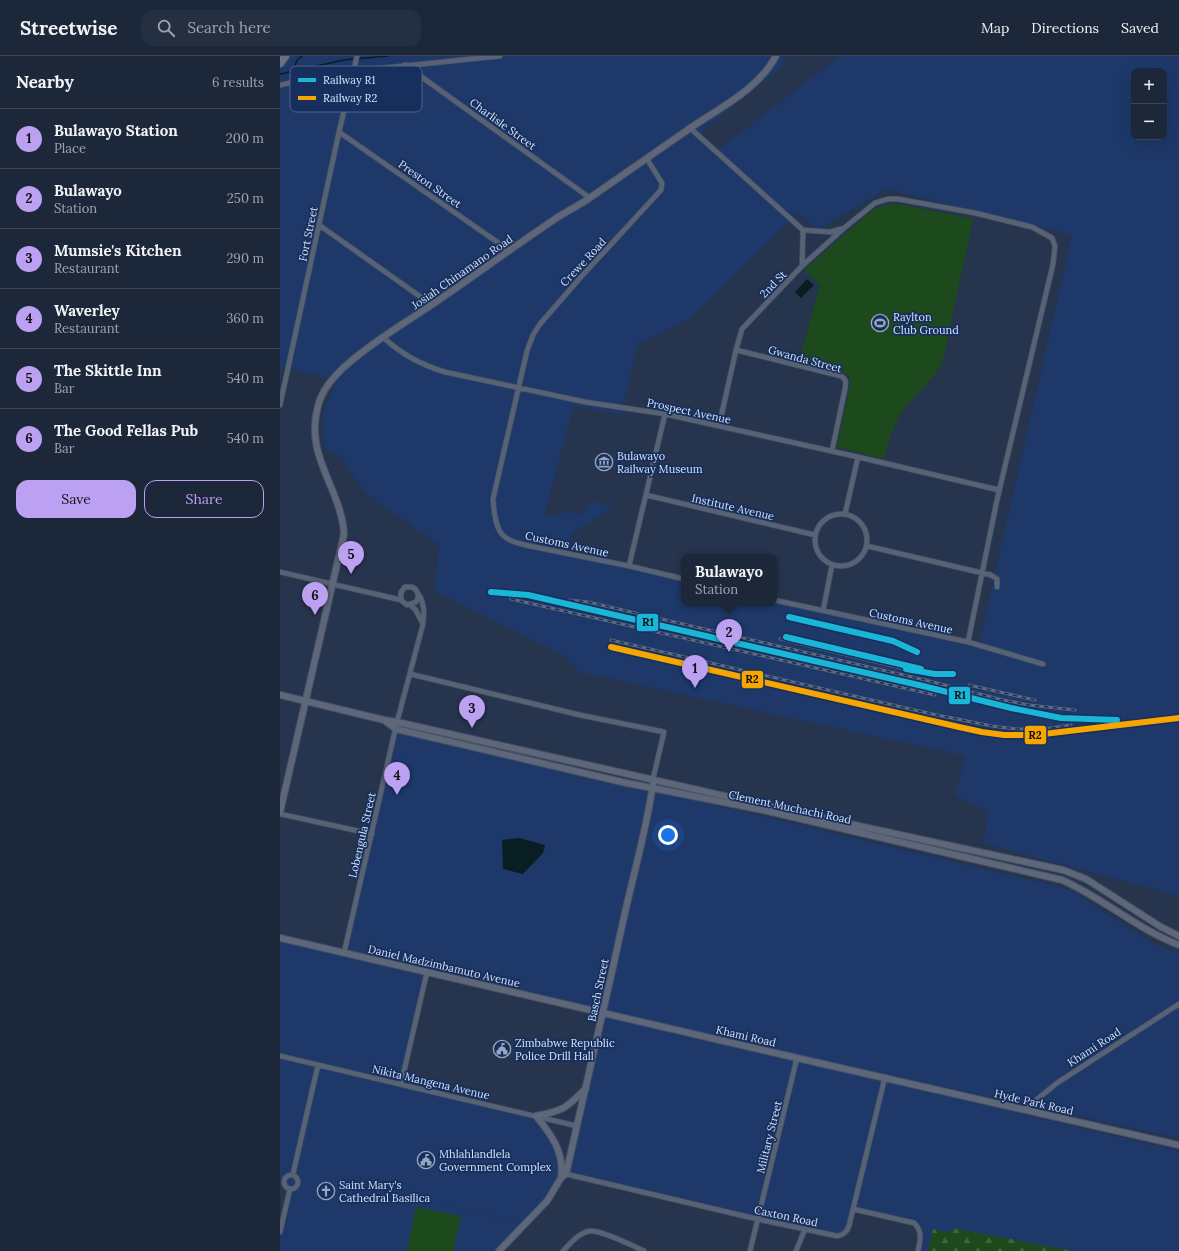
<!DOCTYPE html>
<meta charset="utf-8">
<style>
body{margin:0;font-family:Lora,serif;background:#252f42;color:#f1f3f6}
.controls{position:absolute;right:12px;top:12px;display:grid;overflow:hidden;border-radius:8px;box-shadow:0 4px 16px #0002}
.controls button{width:36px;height:36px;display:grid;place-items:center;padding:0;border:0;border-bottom:1px solid #3a4454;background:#1c273a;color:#f1f3f6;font:20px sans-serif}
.you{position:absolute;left:388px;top:779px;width:14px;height:14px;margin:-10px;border:3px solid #fff;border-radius:50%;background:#1a73e8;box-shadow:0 0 0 6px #1a73e833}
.badge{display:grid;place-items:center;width:26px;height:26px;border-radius:50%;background:#bca0f2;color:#111;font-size:13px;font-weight:700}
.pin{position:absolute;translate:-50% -33px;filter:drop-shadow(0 1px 2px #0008)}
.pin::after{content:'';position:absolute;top:21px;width:14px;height:12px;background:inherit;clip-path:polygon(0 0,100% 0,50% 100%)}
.popup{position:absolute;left:401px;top:498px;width:96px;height:52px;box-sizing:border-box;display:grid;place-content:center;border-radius:8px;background:#1c273a;filter:drop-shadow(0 1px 3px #0005);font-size:13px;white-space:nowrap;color:#a0a5af}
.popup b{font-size:15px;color:#f1f3f6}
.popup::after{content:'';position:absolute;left:50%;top:100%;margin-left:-8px;border:8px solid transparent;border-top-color:#1c273a}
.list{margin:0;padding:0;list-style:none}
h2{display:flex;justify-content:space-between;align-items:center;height:52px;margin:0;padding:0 16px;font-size:17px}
h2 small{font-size:13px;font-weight:400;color:#a0a5af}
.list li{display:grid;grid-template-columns:26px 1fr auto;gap:12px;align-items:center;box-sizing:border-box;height:60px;padding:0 16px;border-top:1px solid #3a4454}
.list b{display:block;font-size:15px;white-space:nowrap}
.list p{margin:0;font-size:13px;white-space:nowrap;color:#a0a5af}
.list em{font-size:13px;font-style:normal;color:#a0a5af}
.actions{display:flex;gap:8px;padding:12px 16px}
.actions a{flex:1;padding:9px 0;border:1px solid #bca0f2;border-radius:12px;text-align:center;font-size:14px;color:#bca0f2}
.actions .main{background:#bca0f2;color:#111}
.icon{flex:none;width:22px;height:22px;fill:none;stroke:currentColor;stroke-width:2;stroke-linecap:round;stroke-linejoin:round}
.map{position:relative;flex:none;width:899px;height:1195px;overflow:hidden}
header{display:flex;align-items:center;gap:24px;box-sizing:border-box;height:56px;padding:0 20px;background:#1c273a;border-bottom:1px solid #3a4454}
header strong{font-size:19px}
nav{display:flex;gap:22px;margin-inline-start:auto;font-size:14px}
.search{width:280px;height:36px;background:#252f42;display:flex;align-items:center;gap:10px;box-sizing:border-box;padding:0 14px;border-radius:12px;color:#a0a5af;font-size:15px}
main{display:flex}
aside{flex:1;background:#1c273a}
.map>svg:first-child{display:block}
</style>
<header>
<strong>Streetwise</strong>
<div class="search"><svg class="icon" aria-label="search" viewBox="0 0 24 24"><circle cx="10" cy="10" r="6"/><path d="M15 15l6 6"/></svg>Search here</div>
<nav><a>Map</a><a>Directions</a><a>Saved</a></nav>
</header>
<main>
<aside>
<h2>Nearby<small>6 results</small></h2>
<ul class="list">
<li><span class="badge">1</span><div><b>Bulawayo Station</b><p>Place</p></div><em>200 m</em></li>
<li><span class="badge">2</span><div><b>Bulawayo</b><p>Station</p></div><em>250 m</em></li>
<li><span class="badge">3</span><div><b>Mumsie's Kitchen</b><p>Restaurant</p></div><em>290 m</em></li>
<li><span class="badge">4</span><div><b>Waverley</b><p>Restaurant</p></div><em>360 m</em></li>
<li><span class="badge">5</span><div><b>The Skittle Inn</b><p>Bar</p></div><em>540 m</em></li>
<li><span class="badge">6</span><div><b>The Good Fellas Pub</b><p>Bar</p></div><em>540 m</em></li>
</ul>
<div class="actions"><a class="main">Save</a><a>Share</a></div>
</aside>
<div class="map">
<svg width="899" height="1195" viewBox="0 0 899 1195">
<defs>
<pattern id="forest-firs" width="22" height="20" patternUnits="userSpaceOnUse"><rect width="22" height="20" fill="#1c4a1c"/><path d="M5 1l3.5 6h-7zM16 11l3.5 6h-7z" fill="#3c643e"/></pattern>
</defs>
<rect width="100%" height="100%" fill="#26344d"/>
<path fill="#1d3869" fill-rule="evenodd" d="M0,0H507L502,11L426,72L418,80L434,97L560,0H899V840L703,787L709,756L675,739L685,700L300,616L283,599L155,535L159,489L85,437L62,403L44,391L43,356L57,324L3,311L0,325ZM854,15H884V81H854ZM606,133L792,179L698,592L494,546V547H404V526L286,498L291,479L334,451L312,445L302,458L286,455L269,461L264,460L294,350L341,359L358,288L410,263L517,157L538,174Z
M116,675L370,734L322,955L66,895Z
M375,735L789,833L873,888L899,897V1082L325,957Z
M0,882L146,918L120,1029L256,1062L277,1092L281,1117L277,1129L245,1167L157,1147L244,1168L218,1195H0V1182L2,1175H6L1,1174L11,1132L6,1129L5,1124L0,1123Z
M324,959L899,1095V1195H639L642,1183V1175L637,1168L573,1152L567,1173L557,1179L290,1116Z"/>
<path fill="#1c4a1c" d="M614,147L693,163L662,308C651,326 635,339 622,356C613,368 608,389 604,403L557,391L570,329L569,321L564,317L519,305L540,229L524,214L594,153Z
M136,1151L181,1160L173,1195H127Z"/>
<path fill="url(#forest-firs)" d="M672,1172L793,1195H648L653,1173L671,1177Z"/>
<path fill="#081e22" d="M527,223L534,229L521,242L515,236Z
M239,782L265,789L263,797L243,818L223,813L222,784Z"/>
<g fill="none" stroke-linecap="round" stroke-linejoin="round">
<path stroke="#081e22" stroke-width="1.5" d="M13,15L17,4L22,0
M0,18L64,4L108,0"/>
<defs>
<path id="street" d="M125,9L310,142
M0,29L55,17L220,0
M410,72L523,174L550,176L561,173
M59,76L230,195
M367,103L382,127L381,134L300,222L260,268L253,279L247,295L213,443C214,454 215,474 225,481C230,486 239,487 245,489L349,510L404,523
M39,169L152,249
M522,210L523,174
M103,281C121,298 141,309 165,316L305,346L385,358L578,401L719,434
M456,294L561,320C567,324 566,327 565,333L552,395
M0,349L59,76L77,0
M439,370L456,294L462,273L522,210L563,173L595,147L608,143H618L695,157L752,171L772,182L775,190L773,208L717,444L688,586
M366,439L535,479
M565,458L578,401
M535 484a26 26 0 1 1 52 0a26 26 0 1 1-52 0Z
M587,490L711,519L717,523V531
M349,510L385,358
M0,516L121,544L127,549L136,546C140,540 138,534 132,531H125L121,536V544
M494,544L688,586L763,608
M130,549L135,553L142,566
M543,555L552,509
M130,618L300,659L384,676L373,723
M0,758L92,778
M64,897L117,666L143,568C144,557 145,549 139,539
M0,1000L297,1070
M121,1028L147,916
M744,1054L777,1027L899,948
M13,1118L38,1009
M286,1118L477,1163L557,1180C564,1179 567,1176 569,1170L605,1021
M4 1126a7 7 0 1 1 14 0a7 7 0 1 1-14 0Z
M573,1153L634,1167C643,1175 640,1185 638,1195
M0,1176L10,1133
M283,1195C291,1187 299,1176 311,1175C320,1174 354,1190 364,1195
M470,1195L517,1002
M516,1195L525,1173"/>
<path id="secondary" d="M0,639L104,664L117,666L556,765L783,814L806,823L881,871L899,880
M104,664L116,673L342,726L483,754L782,824C823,842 857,873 899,889
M0,756L64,478C61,431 24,401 38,350C42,334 52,323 63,312C94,284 132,263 166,239C202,214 238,188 275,163C287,155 300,149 311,141C343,119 374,97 406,75C437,53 477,35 496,0
M0,882L517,1002L899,1089
M281,1122C285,1097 271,1078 256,1060C283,1055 287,1052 306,1032
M219,1195L267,1145L281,1122L286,1118C305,1036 324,953 342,870C352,823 366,777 373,728"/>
<path id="highway" d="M0,7L5,0"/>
</defs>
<use href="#street" stroke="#455065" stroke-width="6"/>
<use href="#secondary" stroke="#455065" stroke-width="8"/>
<use href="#highway" stroke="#455065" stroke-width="10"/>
<use href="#street" stroke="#576275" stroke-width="4.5"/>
<use href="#secondary" stroke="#5e6679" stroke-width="6"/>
<use href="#highway" stroke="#6d7083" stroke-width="8"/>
<defs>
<path id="rail" d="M211,536L248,539L643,630L731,652L781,662L837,664
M231,543L655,639
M290,544L308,546L645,624L723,644L749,649L795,654
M509,561L613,585L637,596
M500,583L637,616L673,618
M331,584L652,658L712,670L736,673H764L791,669
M689,629L755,644"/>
</defs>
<use href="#rail" stroke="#5f6a7c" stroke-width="3"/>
<use href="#rail" stroke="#162f5d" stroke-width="1.5" stroke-dasharray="4.5" stroke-linecap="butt"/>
<defs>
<path id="rail-1" d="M211,536L248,539L643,630L731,652L781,662L837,664
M509,561L613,585L637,596
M506,581L641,613
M626,613L655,618H673"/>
<path id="rail-2" d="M331,591L679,671L702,676L724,679H755L899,662"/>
</defs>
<use href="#rail-1" stroke="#162f5d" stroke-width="9"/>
<use href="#rail-2" stroke="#162f5d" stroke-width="9"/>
<use href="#rail-1" stroke="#1ab6d8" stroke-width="6"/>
<use href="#rail-2" stroke="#f7a600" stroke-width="6"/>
</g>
<defs>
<symbol id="stadium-ring" viewBox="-11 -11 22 22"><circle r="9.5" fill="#162f5d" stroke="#97a5bd" stroke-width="1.5"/><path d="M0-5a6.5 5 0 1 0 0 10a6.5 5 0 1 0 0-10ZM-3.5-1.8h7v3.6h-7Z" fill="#97a5bd"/></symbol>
<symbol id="museum-ring" viewBox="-11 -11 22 22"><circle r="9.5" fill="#162f5d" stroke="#97a5bd" stroke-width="1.5"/><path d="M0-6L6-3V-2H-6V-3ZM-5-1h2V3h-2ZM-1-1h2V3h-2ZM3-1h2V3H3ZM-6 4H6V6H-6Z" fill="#97a5bd"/></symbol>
<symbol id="civic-ring" viewBox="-11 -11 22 22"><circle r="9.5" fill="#162f5d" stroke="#97a5bd" stroke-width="1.5"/><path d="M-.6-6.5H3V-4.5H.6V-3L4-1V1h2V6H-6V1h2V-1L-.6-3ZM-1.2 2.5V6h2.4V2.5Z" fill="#97a5bd"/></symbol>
<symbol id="church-ring" viewBox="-11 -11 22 22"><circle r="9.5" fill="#162f5d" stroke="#97a5bd" stroke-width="1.5"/><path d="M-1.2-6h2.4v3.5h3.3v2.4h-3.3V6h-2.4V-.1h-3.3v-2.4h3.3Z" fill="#97a5bd"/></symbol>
</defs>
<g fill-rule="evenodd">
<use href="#stadium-ring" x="590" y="257" width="20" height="20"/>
<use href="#museum-ring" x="314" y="396" width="20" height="20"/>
<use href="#civic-ring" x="212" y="983" width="20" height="20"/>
<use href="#civic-ring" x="136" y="1094" width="20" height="20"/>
<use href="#church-ring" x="36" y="1125" width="20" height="20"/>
</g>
<g text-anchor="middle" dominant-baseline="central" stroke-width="3.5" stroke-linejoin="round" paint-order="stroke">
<g font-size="11" fill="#d4e2f9" stroke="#162f5d">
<text transform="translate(223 68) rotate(36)">Charlisle Street</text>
<text transform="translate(150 128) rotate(35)">Preston Street</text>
<text transform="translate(28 178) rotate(-78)">Fort Street</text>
<text transform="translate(303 206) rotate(-47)">Crewe Road</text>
<text transform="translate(182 216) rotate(-35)">Josiah Chinamano Road</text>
<text transform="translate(493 228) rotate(-46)">2nd St</text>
<text transform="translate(525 303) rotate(15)">Gwanda Street</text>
<text transform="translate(409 355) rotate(12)">Prospect Avenue</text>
<text transform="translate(453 451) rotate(13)">Institute Avenue</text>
<text transform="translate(287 488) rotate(12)">Customs Avenue</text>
<text transform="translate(631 565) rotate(12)">Customs Avenue</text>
<text transform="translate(510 751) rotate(12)">Clement Muchachi Road</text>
<text transform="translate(82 779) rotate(-77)">Lobengula Street</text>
<text transform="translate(164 910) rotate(13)">Daniel Madzimbamuto Avenue</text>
<text transform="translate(318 934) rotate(-78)">Basch Street</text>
<text transform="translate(466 980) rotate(13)">Khami Road</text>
<text transform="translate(814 991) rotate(-33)">Khami Road</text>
<text transform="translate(151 1026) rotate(13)">Nikita Mangena Avenue</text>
<text transform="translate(754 1046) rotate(13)">Hyde Park Road</text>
<text transform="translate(489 1081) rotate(-76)">Military Street</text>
<text transform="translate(506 1160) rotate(12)">Caxton Road</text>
</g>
<g font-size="11" fill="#d4e2f9" stroke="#162f5d" text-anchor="start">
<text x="613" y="261">Raylton<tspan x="613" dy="13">Club Ground</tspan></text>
<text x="337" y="400">Bulawayo<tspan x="337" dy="13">Railway Museum</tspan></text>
<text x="235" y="987">Zimbabwe Republic<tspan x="235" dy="13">Police Drill Hall</tspan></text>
<text x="159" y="1098">Mhlahlandlela<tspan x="159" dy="13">Government Complex</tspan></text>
<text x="59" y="1129">Saint Mary's<tspan x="59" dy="13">Cathedral Basilica</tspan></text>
</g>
</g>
<rect x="10" y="10" width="132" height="46" rx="6" fill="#162f5d" stroke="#4f658c" stroke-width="1"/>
<rect x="18" y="22" width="18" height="4" fill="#1ab6d8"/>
<rect x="18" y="40" width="18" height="4" fill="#f7a600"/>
<g font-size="11" fill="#d4e2f9">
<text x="43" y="28">Railway R1</text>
<text x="43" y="46">Railway R2</text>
</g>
<g stroke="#162f5d" stroke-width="1.5">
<rect x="356" y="557" width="23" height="19" rx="4" fill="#1ab6d8"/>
<rect x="461" y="614" width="23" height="19" rx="4" fill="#f7a600"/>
<rect x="668" y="630" width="23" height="19" rx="4" fill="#1ab6d8"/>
<rect x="744" y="669" width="23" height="20" rx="4" fill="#f7a600"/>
</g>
<g font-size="11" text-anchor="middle" font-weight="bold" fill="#111">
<text x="368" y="570">R1</text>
<text x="472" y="627">R2</text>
<text x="680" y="643">R1</text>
<text x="755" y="683">R2</text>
</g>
</svg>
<div class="controls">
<button>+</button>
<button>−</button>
</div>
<div class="you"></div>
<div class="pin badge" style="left:415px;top:632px">1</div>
<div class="pin badge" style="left:449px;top:596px">2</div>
<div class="popup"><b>Bulawayo</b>Station</div>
<div class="pin badge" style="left:192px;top:672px">3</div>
<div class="pin badge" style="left:117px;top:739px">4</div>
<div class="pin badge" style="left:71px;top:518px">5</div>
<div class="pin badge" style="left:35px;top:559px">6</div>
</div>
</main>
